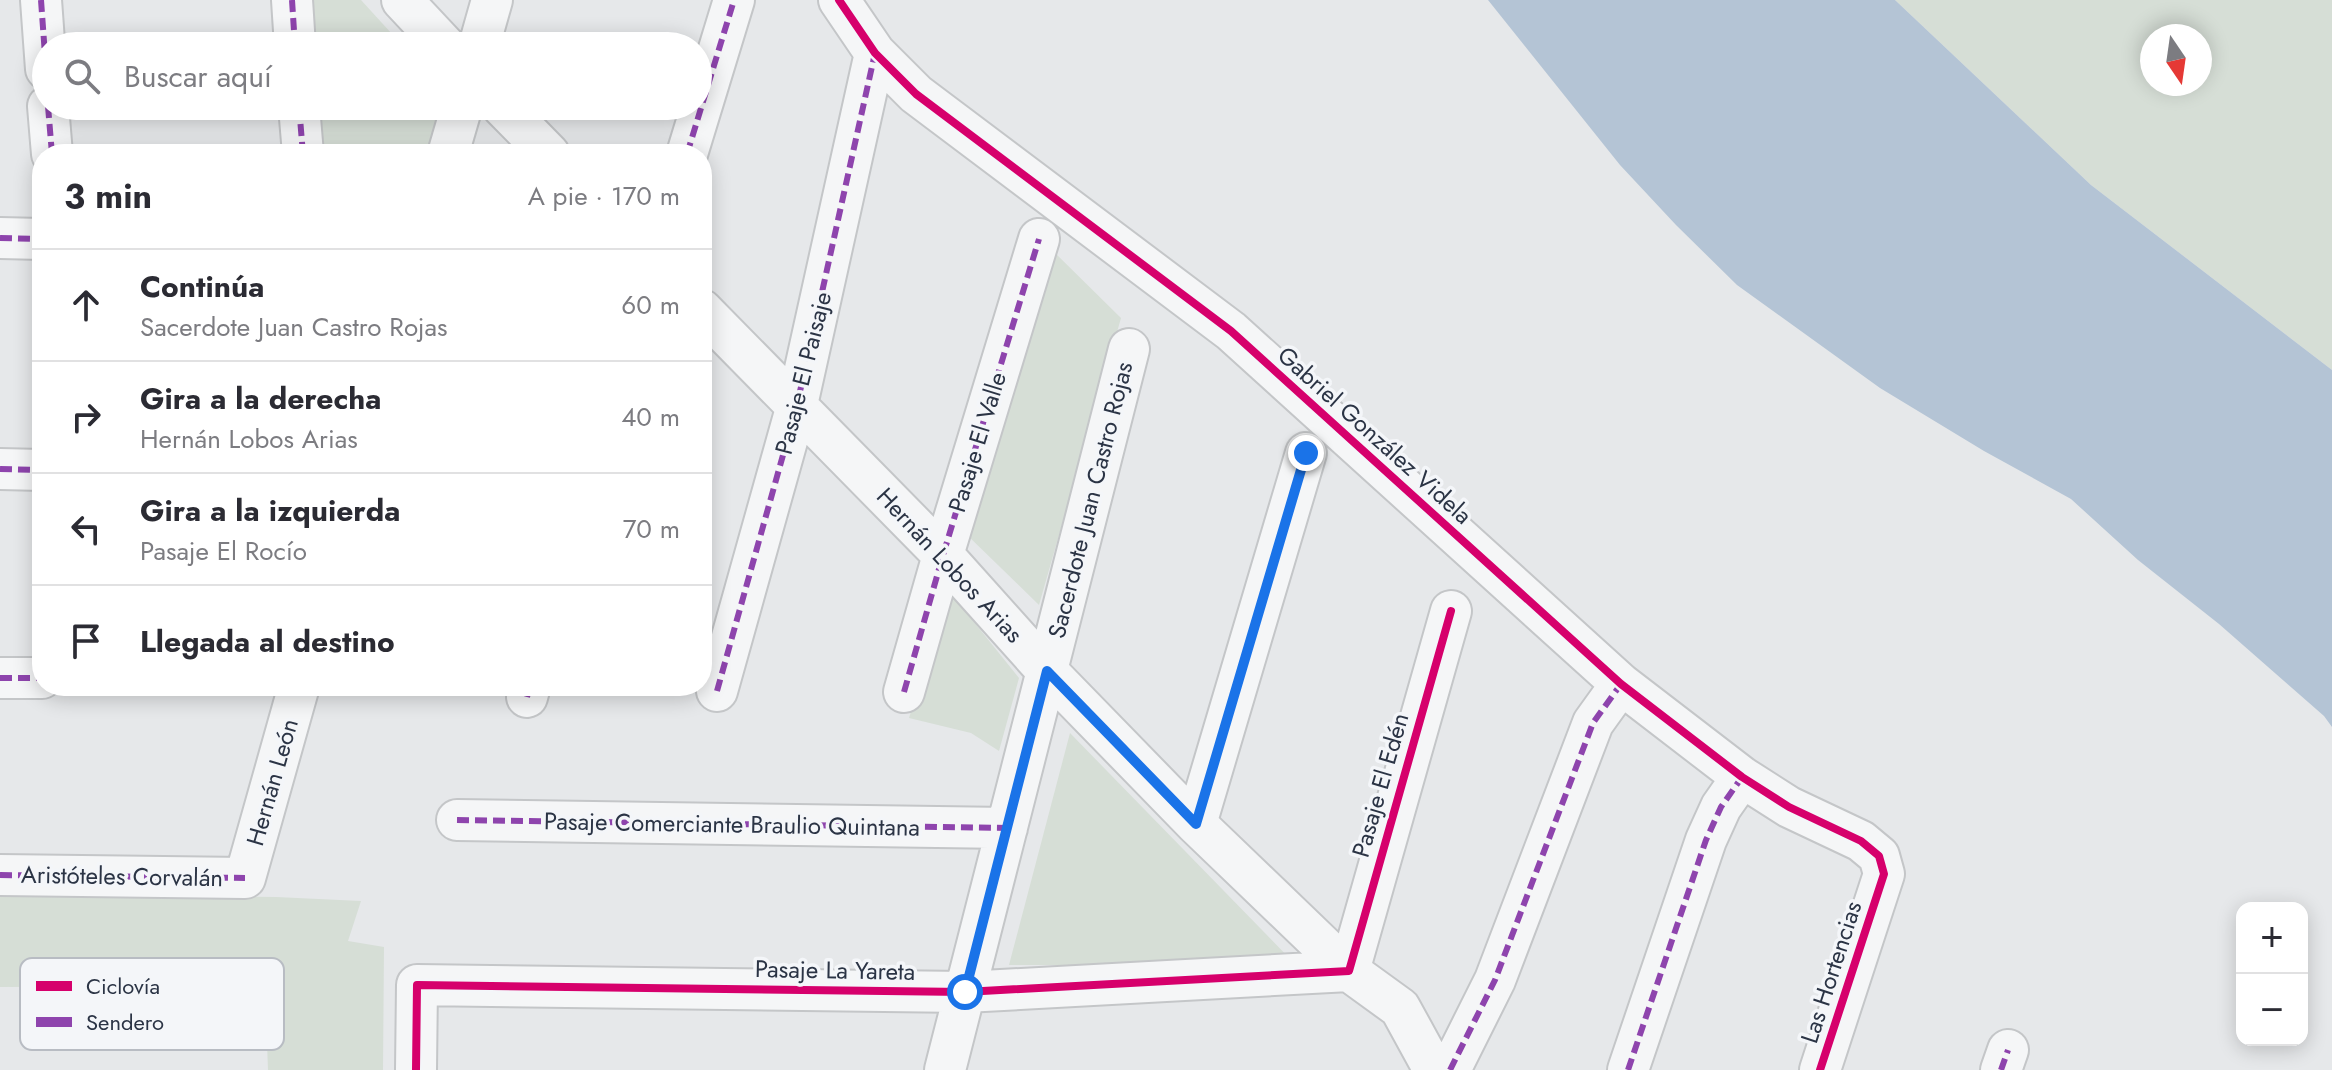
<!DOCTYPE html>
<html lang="es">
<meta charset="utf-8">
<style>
body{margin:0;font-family:Jost,sans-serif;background:#f7f7f7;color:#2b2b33}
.controls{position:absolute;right:24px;bottom:24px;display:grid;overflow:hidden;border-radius:16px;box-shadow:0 4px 20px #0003}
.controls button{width:72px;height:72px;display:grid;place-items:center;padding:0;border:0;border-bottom:2px solid #e1e1e2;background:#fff;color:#2b2b33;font:40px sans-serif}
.compass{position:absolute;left:2140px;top:24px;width:72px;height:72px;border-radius:50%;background:#fff;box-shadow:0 4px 20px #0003;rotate:167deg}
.stop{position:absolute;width:24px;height:24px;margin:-18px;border:6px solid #1a73e8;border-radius:50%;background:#fff}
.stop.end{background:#1a73e8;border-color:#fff;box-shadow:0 2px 8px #0008}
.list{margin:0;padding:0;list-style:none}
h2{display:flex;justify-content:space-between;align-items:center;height:104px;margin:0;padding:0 32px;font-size:34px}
h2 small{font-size:26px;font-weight:400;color:#7c7c81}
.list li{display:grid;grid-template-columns:52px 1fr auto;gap:24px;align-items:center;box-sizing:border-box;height:112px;padding:0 32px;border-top:2px solid #e1e1e2}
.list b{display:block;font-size:30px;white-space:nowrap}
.list p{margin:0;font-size:26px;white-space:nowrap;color:#7c7c81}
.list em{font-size:26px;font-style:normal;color:#7c7c81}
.icon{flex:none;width:44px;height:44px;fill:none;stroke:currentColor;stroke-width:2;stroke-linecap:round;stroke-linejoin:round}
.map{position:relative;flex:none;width:2332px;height:1070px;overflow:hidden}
.search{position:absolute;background:#fff;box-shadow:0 4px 20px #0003;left:32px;top:32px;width:680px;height:88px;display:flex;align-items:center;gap:20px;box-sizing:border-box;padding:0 28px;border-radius:44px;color:#7c7c81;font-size:30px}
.panel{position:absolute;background:#fff;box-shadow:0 4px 20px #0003;left:32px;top:144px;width:680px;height:552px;border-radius:32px}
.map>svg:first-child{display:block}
</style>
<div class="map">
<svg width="2332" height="1070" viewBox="0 0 2332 1070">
<rect width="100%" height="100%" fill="#e6e8ea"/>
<path fill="#d6ded6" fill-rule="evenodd" d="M310,0H361L403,46H314Z
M1895,0H2332V370L2091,185ZM2152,36H2200V84H2152Z
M318,106H438L430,154H322Z
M1050,248L1121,318L1039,605L964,532Z
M949,591L1019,678L999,751L971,733L909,718Z
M1070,733L1296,965H1009Z
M0,894L276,897L361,901L348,941L384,947L383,1070H268L265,986L0,987Z"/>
<path fill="#b4c4d5" d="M1488,0H1895L2091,185L2332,370V727L2324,716L2219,624L2138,560L2071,499L1984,451L1880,388L1737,285L1676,225L1620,165Z"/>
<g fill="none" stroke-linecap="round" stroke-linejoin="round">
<defs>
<path id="street" d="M41,0L46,69
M292,0L295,46
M402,0L445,46
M839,0L875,53L916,94L1231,331L1621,684L1742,777L1789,807L1861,841L1879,856L1884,874L1820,1070
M479,46L492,0
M48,106L52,154
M299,106L303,154
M502,106L549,154
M448,154L462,106
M687,154L734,0
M0,238L42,239
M702,310L943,555L1047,671L1196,824L1349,971L1400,1008L1434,1070
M0,469L42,470
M0,678H42
M717,691L797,405L875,53
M904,692L943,555L1039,239
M527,697L530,686
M457,820L1007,828
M1196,824L1306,453
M0,875L245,878L299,686
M416,1070L417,985L965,992L1349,971L1451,611
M945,1070L1129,349
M1450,1070L1495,980L1593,723L1621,684
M1628,1070L1706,840L1721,807L1742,777
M2001,1070L2008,1050"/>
</defs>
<use href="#street" stroke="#c4c6c8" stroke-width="44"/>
<use href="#street" stroke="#f5f6f7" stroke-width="40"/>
<path stroke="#8e44ad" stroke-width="6" stroke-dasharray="12 6" stroke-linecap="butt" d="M41,0L46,69
M292,0L295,46
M48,106L52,154
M299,106L303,154
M687,154L734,0
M0,238L42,239
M0,469L42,470
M0,678H42
M717,691L797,405L875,53
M904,692L943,555L1039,239
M527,697L530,686
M457,820L1007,828
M1196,824L1306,453
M0,875L245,878
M1450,1070L1495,980L1593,723L1621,684
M1628,1070L1706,840L1721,807L1742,777
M2001,1070L2008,1050"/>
<defs>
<path id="cycleway" d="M839,0L875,53L916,94L1231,331L1621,684L1742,777L1789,807L1861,841L1879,856L1884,874L1820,1070
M416,1070L417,985L965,992L1349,971L1451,611"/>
</defs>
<use href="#cycleway" stroke="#f4f6f9" stroke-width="13"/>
<use href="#cycleway" stroke="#d6006c" stroke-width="8"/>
</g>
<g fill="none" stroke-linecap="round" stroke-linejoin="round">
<path stroke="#1a73e8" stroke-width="10" d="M965,992L1047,671L1196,824L1306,453"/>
</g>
<g text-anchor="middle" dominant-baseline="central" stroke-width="7" stroke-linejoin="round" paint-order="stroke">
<g font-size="24" fill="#2b3445" stroke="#f4f6f9">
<text transform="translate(803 373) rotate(-76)">Pasaje El Paisaje</text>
<text transform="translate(1375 435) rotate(42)">Gabriel González Videla</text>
<text transform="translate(977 442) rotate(-73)">Pasaje El Valle</text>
<text transform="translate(1090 500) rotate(-76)">Sacerdote Juan Castro Rojas</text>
<text transform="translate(950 565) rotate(47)">Hernán Lobos Arias</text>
<text transform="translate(272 782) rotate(-74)">Hernán León</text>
<text transform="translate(1380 785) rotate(-74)">Pasaje El Edén</text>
<text transform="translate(732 824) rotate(1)">Pasaje Comerciante Braulio Quintana</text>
<text transform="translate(122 876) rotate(1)">Aristóteles Corvalán</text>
<text transform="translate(835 970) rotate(1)">Pasaje La Yareta</text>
<text transform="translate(1831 972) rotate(-72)">Las Hortencias</text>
</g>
</g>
<rect x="20" y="958" width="264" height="92" rx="12" fill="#f4f6f9" stroke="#b8bcc3" stroke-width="2"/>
<rect x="36" y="981" width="36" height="10" fill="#d6006c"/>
<rect x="36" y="1017" width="36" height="10" fill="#8e44ad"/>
<g font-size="22" fill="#2b3445">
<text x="86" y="994">Ciclovía</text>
<text x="86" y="1030">Sendero</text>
</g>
</svg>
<div class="controls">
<button>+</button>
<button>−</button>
</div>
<svg class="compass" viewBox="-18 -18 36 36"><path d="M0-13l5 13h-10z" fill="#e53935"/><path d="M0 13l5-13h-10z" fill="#7c7c81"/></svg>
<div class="stop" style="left:965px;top:992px"></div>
<div class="stop end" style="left:1306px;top:453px"></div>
<div class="search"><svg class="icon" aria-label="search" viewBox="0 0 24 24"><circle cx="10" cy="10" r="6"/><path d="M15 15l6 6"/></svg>Buscar aquí</div>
<section class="panel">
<h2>3 min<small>A pie · 170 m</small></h2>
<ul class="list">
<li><svg class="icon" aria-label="ahead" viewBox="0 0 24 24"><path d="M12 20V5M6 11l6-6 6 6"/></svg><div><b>Continúa</b><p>Sacerdote Juan Castro Rojas</p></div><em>60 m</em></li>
<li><svg class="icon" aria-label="right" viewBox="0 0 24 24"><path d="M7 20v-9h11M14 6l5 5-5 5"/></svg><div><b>Gira a la derecha</b><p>Hernán Lobos Arias</p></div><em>40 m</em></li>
<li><svg class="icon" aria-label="left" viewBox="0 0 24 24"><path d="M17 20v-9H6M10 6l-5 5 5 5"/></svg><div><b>Gira a la izquierda</b><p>Pasaje El Rocío</p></div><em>70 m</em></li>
<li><svg class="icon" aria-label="arrive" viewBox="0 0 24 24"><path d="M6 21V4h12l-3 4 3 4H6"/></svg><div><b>Llegada al destino</b></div></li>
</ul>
</section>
</div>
